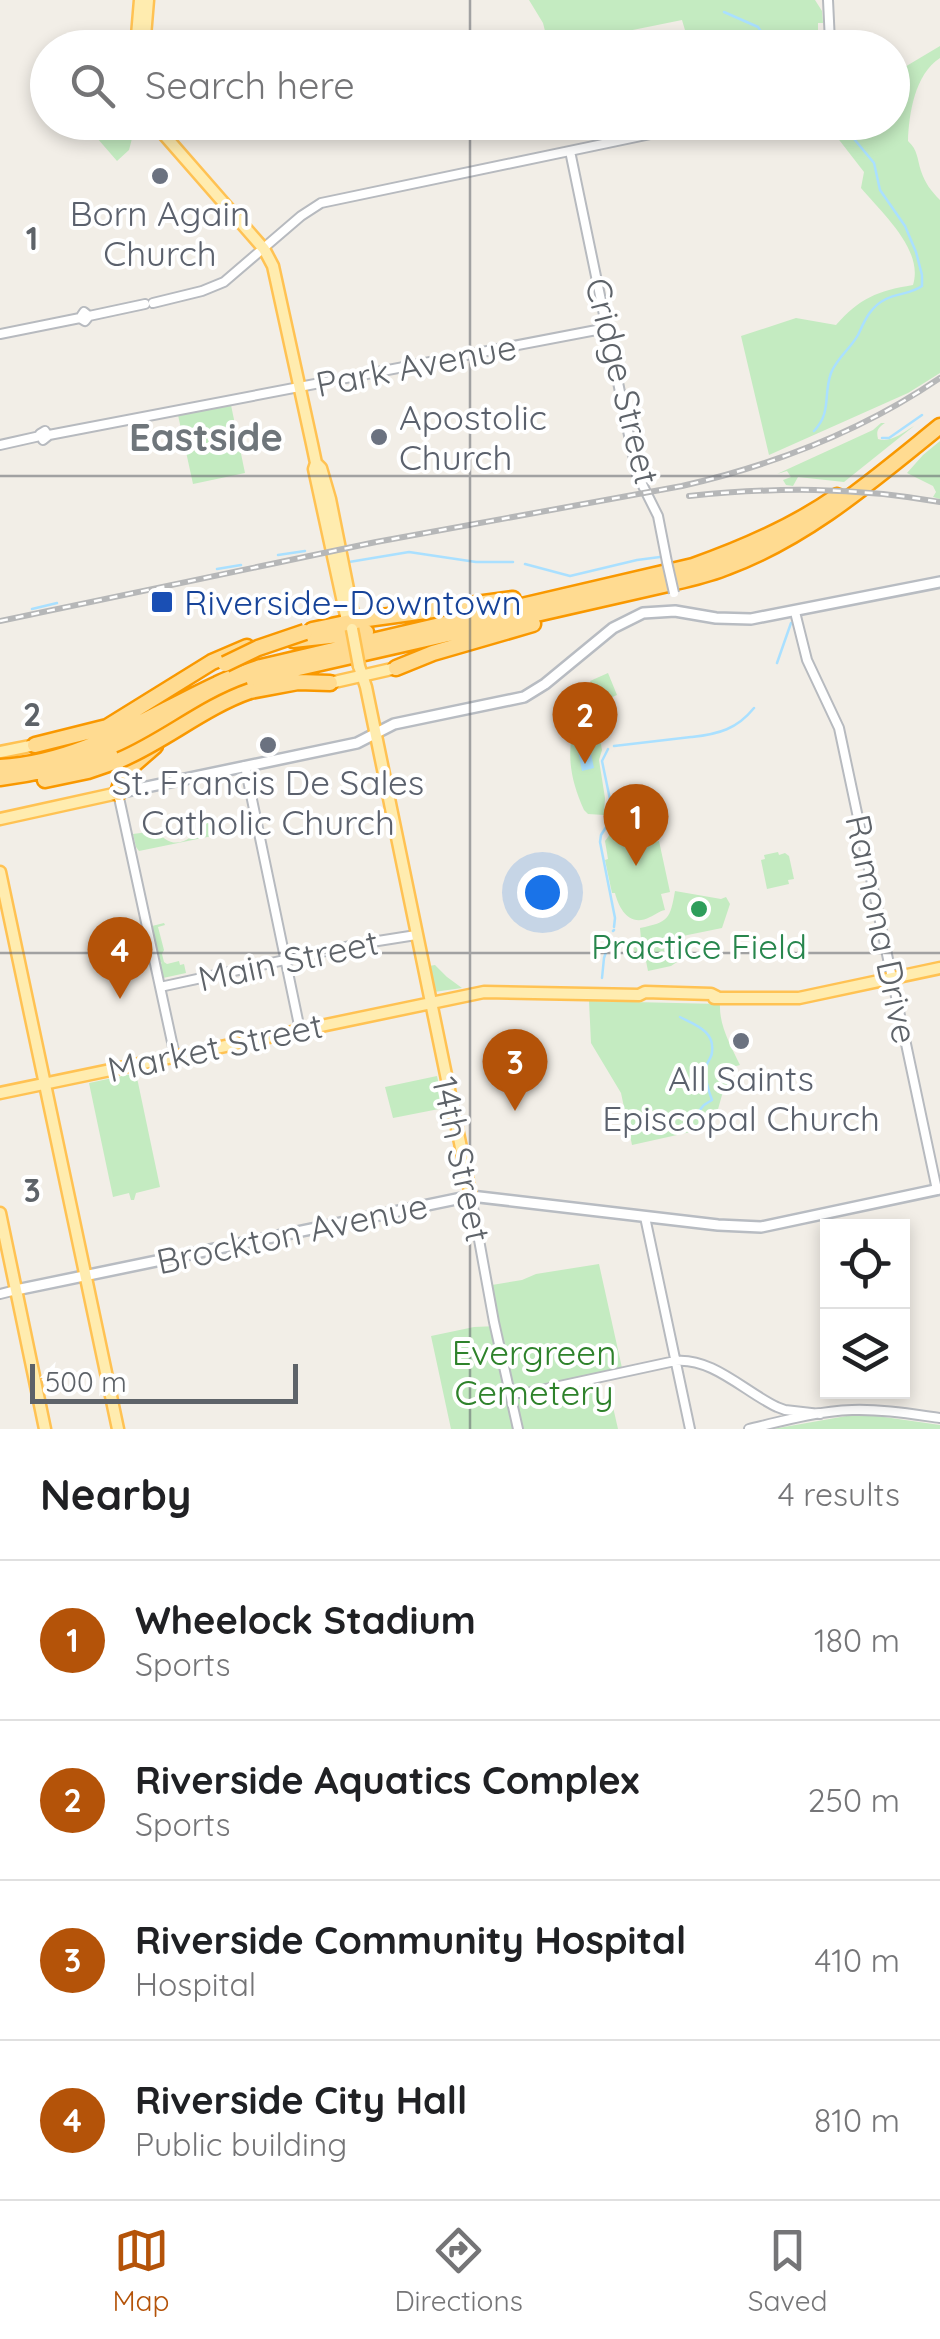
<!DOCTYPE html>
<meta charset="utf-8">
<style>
body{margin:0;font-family:Quicksand,sans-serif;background:#f2f2f2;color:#202124}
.controls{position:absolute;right:30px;bottom:30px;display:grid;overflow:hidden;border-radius:0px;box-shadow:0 5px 15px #0003}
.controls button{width:90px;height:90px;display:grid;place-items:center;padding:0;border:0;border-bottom:2px solid #e0e0e0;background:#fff;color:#202124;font:50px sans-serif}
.scale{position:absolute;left:30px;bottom:25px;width:268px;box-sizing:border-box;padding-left:10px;border:5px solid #5e6369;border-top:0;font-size:28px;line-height:35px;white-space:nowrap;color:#5e6369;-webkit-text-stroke:8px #fff;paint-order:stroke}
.you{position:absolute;left:542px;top:892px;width:35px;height:35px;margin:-25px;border:8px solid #fff;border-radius:50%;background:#1a73e8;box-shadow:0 0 0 15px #1a73e833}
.badge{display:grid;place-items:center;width:65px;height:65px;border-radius:50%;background:#b45309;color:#fff;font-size:32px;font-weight:700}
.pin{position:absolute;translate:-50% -82px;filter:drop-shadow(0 2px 5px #0008)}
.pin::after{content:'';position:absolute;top:52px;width:35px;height:30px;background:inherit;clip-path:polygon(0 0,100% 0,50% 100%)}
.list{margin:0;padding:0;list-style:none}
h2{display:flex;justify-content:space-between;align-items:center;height:130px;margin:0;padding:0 40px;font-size:42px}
h2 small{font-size:32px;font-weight:400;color:#757577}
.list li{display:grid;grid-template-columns:65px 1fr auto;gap:30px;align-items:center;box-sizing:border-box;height:160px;padding:0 40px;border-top:2px solid #e0e0e0}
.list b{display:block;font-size:38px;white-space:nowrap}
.list p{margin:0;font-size:32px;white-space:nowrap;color:#757577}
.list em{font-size:32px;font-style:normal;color:#757577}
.icon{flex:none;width:55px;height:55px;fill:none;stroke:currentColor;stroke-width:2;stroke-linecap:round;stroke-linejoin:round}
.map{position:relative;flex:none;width:940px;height:1429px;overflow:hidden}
.search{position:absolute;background:#fff;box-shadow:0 5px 15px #0003;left:30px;right:30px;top:30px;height:110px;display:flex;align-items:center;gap:25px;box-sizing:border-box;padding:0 35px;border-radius:55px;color:#757577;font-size:38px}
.sheet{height:770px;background:#fff}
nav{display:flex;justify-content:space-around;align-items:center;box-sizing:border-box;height:140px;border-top:2px solid #e0e0e0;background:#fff;font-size:28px;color:#757577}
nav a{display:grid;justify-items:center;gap:5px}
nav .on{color:#b45309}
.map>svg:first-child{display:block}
</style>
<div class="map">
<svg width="940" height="1429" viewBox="0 0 940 1429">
<rect width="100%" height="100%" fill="#f2eee7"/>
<path fill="#c4ebc1" d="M529,0H815L822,11L823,23H818V33H822L824,42L829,47H727L723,41L706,44L701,47H690L682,20L549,47L543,23Z
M940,46V58C915,74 909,113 908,141C918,150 917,159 921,171C925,183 931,191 940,200V373L908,393L769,455L741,336L796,318L836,325C860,298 877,291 913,285C924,250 882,213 861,188L864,172L826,123L892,122L893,74Z
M84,123H136L129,150L117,161Z
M231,405L245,473L193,484L178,415Z
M881,423H885C878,428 876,430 878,439C891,443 902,433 914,426L844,482L798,477L793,486L786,485L783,480L791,477L787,471L777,474L873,430Z
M940,441V499L933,497L936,492L933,486L907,473L923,455Z
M608,673L617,695L599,703L590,681Z
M596,718L602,750L599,760L605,798L604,815L588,814L584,810C570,779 566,753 575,721Z
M213,815L217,835L139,851L136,847L133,834L148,832L150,834L156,830C166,843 177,847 191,837L194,839L200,831L203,817Z
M628,823L647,830L654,842L659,841L670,892L661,894L665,910C659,911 655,915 650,917C630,928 619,909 615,893H612L605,860L608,859L605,841C612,832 615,825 628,823Z
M778,852L779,855L785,853L789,856L794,879L788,880L789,884L767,889L761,860L765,859L764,855Z
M675,891L721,899L726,897L730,904L722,928L673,938L677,962L671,966L648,971L645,956L636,958L632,941L641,939L640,928C669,922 670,919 675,891Z
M164,923L165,925L158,927L164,950L162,954L164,962L167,964L179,961L180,965L184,964L186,973L163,978L160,964L162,963L160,962L152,926Z
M435,965L447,977L462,988L434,992L429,966Z
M589,1001L720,1004C719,1026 731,1046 740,1065L725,1069L728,1084L722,1095L713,1127L632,1145L621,1093L591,1043Z
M136,1073L160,1187L136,1193L134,1200H131L129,1193L113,1197L89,1083Z
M437,1076L444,1108L393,1118L385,1087Z
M599,1264L622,1368L594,1376L600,1407H613L618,1429H451L431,1336L474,1327L498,1326L492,1285L522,1280L536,1274Z
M852,1415L877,1416L940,1425V1429H773Z"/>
<path fill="#aae0ff" d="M587,734L594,768L582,771L575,736Z"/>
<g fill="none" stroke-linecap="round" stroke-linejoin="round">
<path stroke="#aae0ff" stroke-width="2.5" d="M724,12L758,27L772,48
M814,431C832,412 823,395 831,373C837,358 850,349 858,335C865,320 870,307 886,299C898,293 911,294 922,286V275L916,252L905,226L880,190L874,163L840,122
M882,438H889L922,415
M278,555L305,551
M349,562L409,552L476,562H513
M525,564L570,576L637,560L660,557
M217,569L241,565
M32,609L57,603
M777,663L791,623
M692,737C719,734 737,729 754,708
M614,746L691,737
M608,749L602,761L612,809V817
M610,821L601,835L600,842L615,918L614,927
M613,931L614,930
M602,978L604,958L611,937
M680,1017C695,1025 715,1031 712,1052C712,1058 707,1061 706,1067C704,1078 709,1092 712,1100L704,1105L685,1128
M823,1373L828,1370"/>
<defs>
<path id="tertiary" d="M827,48L830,42L828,0
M570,151L637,474L658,516L667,562
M153,303L202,291L224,282L301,216L321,203L708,122
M84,312L89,316L85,321L80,318Z
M89,316L145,304
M0,334L80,318
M45,431L48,436L43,440L40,434Z
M49,435L607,328
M0,445L40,436
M795,612L807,660L839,728L937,1190
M245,766L300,1030
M118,793L175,1056
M160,987L359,944L416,935
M471,1196L494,1322L518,1429
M645,1217L690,1429
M0,1294L16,1290
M511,1393H527L675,1361C712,1357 745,1392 777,1407L785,1410L820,1414
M749,1429C782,1421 818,1411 852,1410C881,1409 911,1414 940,1418"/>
<path id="secondary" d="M118,793L357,743L394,724L524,697L545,684L613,628L643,613L675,611L716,618L751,619L940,582
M16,1290L471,1196L718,1225L761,1227L940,1189"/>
<path id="primary" d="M136,48L140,0
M144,48L148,0
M153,122L264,249L273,266L312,444L316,463L314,469L346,616L350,619L352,626
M316,463L321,468L330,499L353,614L350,619
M359,666L366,687L471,1196
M330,683L396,668
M0,752L35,745
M0,819L118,793
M0,872L118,1429
M714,998H799L940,968
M0,1093L484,992L639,995L645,992L711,994L717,997
M0,1213L45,1429"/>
<path id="motorway" d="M312,630L360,620L513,599
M293,640L366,632
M396,668L433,653L533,624
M250,691L298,682L330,683
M35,745L107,727L212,662L247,647
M0,767C81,763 146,717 217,684C231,677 246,672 261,667L693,566C744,548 793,527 837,496
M0,778C48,772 91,760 135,739C180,717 220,689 268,675L668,584C687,579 708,575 727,567C808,537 873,480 940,426
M45,780L88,771L120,760
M118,793L124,773L155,746"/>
</defs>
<use href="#tertiary" stroke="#b7babf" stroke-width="12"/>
<use href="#secondary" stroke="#b8bcc2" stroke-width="14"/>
<use href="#primary" stroke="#ffc253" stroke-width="15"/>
<use href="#motorway" stroke="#f99800" stroke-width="19"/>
<use href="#tertiary" stroke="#fff" stroke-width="8"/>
<use href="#secondary" stroke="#fff" stroke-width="9"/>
<use href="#primary" stroke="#ffecaf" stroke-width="10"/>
<use href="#motorway" stroke="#ffdb91" stroke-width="14"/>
<defs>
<path id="rail" d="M689,496C777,487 853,487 940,502
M0,621L376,542L682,486C774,465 862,431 940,378"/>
</defs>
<use href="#rail" stroke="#b6b7b8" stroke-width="6"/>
<use href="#rail" stroke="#fff" stroke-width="2.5" stroke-dasharray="8" stroke-linecap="butt"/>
<defs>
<path id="tertiary-bridge" d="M667,562L674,593"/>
<path id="primary-bridge" d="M352,629L359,666"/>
<path id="motorway-bridge" d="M225,664L258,648L305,632
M120,760C165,741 204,707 250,691"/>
</defs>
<use href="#tertiary-bridge" stroke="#b7babf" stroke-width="12" stroke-linecap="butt"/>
<use href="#primary-bridge" stroke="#ffc253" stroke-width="15" stroke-linecap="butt"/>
<use href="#motorway-bridge" stroke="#f99800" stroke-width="19" stroke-linecap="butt"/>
<use href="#tertiary-bridge" stroke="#fff" stroke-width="8"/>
<use href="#primary-bridge" stroke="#ffecaf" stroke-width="10"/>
<use href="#motorway-bridge" stroke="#ffdb91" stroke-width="14"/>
</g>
<path fill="none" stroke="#5e6369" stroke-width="2.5" stroke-opacity="0.55" d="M470,0V48M470,122V1429M0,476H940M0,953H940"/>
<g fill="#6b7280" stroke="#fff" stroke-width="4">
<circle cx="160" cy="176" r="10"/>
<circle cx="379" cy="437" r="10"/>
<circle cx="268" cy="745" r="10"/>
<circle cx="741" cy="1041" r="10"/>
</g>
<rect fill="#1a4fb4" stroke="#fff" stroke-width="4" x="150" y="590" width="24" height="24" rx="5"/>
<circle fill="#2e9e5b" stroke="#fff" stroke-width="4" cx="699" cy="909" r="10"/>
<g text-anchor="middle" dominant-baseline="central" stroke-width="8" stroke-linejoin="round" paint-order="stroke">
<g font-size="35" fill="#5b616d" stroke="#fff">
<text x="160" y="213">Born Again<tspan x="160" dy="40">Church</tspan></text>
<text x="399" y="417" text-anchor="start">Apostolic<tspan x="399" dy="40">Church</tspan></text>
<text x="268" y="782">St. Francis De Sales<tspan x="268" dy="40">Catholic Church</tspan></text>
<text x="741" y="1078">All Saints<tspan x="741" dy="40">Episcopal Church</tspan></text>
</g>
<g font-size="35" fill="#5e6369" stroke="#fff">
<text transform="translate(416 365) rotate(-11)">Park Avenue</text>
<text transform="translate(623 381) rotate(76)">Cridge Street</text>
<text transform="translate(882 929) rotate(78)">Ramona Drive</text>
<text transform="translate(288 960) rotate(-12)">Main Street</text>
<text transform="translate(215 1047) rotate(-12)">Market Street</text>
<text transform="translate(462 1159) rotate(78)">14th Street</text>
<text transform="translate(292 1233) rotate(-12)">Brockton Avenue</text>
</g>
<g font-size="35" fill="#164399" stroke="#fff" text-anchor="start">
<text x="184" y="602">Riverside–Downtown</text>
</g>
<g font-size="35" fill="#27864d" stroke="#fff">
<text x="699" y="946">Practice Field</text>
</g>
<g font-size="35" fill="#2e822b" stroke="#fff">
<text x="534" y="1352">Evergreen<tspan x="534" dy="40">Cemetery</tspan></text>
</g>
<g font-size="38" font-weight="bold" fill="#6f767b" stroke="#fff">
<text x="206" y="437">Eastside</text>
</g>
</g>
<g font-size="32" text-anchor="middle" font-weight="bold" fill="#5e6369" stroke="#fff" stroke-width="8" stroke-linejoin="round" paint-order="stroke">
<text x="32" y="250">1</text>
<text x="32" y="726">2</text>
<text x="32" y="1202">3</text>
</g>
</svg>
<div class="controls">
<button><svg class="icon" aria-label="locate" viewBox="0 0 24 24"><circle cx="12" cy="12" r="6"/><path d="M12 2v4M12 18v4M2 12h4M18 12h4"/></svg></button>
<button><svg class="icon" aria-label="layers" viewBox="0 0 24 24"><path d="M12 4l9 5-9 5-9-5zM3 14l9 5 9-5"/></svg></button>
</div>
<div class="scale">500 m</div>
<div class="you"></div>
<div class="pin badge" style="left:636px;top:866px">1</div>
<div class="pin badge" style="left:585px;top:764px">2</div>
<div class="pin badge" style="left:515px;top:1111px">3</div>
<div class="pin badge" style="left:120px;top:999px">4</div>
<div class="search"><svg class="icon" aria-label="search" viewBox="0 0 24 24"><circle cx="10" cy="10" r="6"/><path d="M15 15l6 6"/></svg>Search here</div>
</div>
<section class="sheet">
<h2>Nearby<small>4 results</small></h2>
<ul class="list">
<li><span class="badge">1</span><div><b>Wheelock Stadium</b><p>Sports</p></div><em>180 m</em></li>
<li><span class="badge">2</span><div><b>Riverside Aquatics Complex</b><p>Sports</p></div><em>250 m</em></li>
<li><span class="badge">3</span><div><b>Riverside Community Hospital</b><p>Hospital</p></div><em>410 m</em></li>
<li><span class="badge">4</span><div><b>Riverside City Hall</b><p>Public building</p></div><em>810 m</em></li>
</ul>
</section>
<nav>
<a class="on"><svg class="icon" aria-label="map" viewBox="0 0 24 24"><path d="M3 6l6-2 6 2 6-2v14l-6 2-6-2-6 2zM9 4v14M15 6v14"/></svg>Map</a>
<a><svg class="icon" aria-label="directions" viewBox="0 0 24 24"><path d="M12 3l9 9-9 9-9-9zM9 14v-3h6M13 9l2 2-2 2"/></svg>Directions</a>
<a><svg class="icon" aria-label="saved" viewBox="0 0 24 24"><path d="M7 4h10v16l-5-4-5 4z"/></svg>Saved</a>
</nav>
